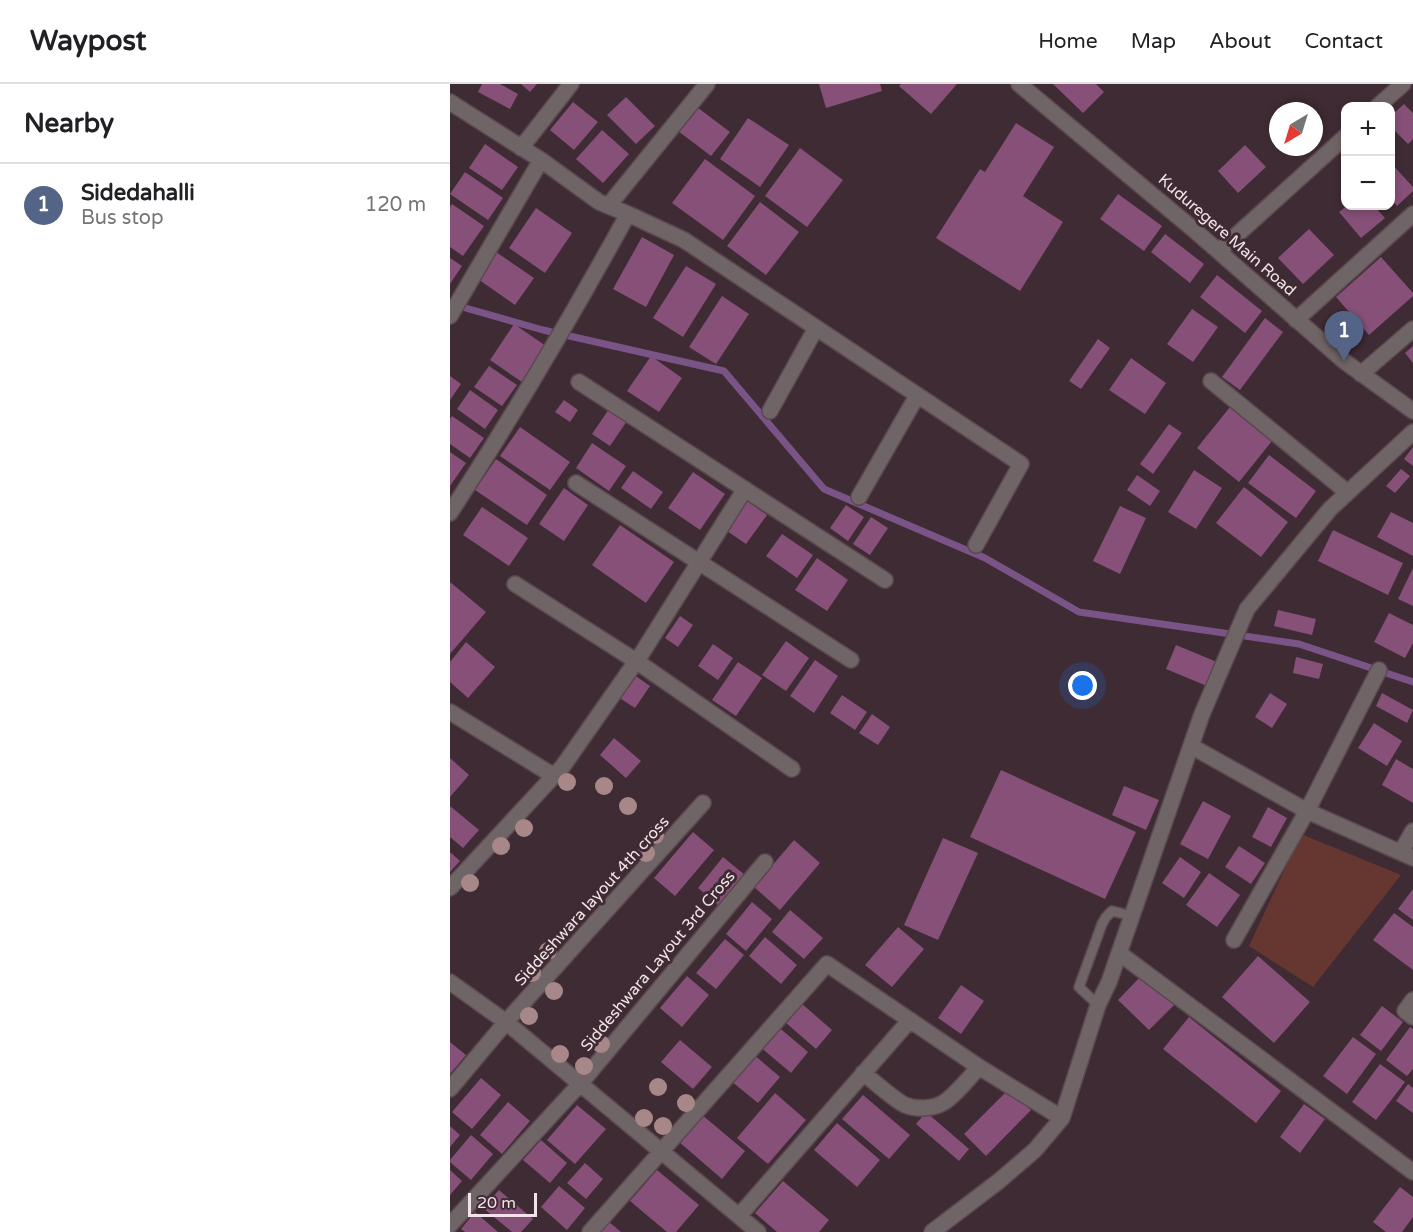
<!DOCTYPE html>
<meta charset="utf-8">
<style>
body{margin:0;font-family:"Varela Round",sans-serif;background:#f2f2f2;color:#202124}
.controls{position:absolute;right:18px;top:18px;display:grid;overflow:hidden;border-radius:12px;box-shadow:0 3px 9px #0003}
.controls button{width:54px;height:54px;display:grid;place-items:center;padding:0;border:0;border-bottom:2px solid #e0e0e0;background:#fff;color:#202124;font:30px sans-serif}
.compass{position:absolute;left:819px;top:18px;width:54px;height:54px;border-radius:50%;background:#fff;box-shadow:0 3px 9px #0003;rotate:218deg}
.scale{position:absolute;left:18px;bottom:15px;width:69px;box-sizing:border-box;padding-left:6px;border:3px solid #f1e3e8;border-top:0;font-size:16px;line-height:21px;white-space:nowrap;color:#f1e3e8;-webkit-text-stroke:4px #3f2b33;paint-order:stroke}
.you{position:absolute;left:633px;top:602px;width:21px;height:21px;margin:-15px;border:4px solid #fff;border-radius:50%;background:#1a73e8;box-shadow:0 0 0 9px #1a73e833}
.badge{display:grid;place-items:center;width:39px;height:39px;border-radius:50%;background:#546486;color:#fff;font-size:20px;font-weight:700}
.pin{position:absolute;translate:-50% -50px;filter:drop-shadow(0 2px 3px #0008)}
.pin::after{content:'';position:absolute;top:32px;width:21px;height:18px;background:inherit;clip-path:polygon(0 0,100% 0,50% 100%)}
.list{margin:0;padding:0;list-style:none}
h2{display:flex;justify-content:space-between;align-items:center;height:78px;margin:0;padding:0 24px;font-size:26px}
h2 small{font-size:20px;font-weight:400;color:#757577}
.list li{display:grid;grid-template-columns:39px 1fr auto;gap:18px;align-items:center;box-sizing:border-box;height:84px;padding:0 24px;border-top:2px solid #e0e0e0}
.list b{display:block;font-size:22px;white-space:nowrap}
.list p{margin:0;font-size:20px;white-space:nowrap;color:#757577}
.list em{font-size:20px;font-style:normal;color:#757577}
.map{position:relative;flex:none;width:963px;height:1148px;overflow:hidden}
header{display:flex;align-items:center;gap:36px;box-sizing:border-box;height:84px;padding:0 30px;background:#fff;border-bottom:2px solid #e0e0e0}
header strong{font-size:28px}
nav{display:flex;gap:33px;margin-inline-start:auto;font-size:21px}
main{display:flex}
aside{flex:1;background:#fff}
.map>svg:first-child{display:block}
</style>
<header>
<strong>Waypost</strong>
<nav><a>Home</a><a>Map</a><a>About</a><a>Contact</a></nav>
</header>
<main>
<aside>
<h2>Nearby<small></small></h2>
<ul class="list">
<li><span class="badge">1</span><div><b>Sidedahalli</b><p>Bus stop</p></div><em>120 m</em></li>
</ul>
</aside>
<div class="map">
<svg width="963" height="1148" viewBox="0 0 963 1148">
<rect width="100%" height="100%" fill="#3f2b33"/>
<path fill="#653730" d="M851,750L951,791L863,903L799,862Z"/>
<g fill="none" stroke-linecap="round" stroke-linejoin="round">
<path stroke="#7a5487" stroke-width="7" d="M5,221L93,246L274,287L374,405L535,474L629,528L849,560L963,598"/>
</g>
<path fill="#865079" d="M32,0H50L68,10L60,25L28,8Z
M71,0H87L80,8Z
M369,0H430L432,7L376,24Z
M451,0H507L481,30L449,2Z
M603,0H646L654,8L633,29Z
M176,13L205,42L186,60L157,31Z
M123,18L148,38L124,66L100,46Z
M954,20L963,29V55L958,60L940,42V33Z
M247,23L280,48L261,72L228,47Z
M298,34L339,61L310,103L270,75Z
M566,39L604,63L573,112L613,138L570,207L486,154L530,85L535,88Z
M152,46L179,70L153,99L126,75Z
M35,60L68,83L52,106L19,84Z
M795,61L816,83L788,109L768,87Z
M350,64L393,96L357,143L315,112Z
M255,75L305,112L273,156L222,119Z
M940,78L963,103V107L947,122L940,114Z
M15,88L53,114L38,136L0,110Z
M668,110L712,142L694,167L650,135Z
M310,118L349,148L316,191L277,162Z
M2,120L34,142L13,172L0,163V123Z
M897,122H924L935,134L911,154L889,128Z
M86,124L122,149L95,189L59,164Z
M859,145L884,171L853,200L828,174Z
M715,150L754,180L740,199L701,168Z
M192,153L224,171L196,223L163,205Z
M43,166L84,194L65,221L25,193Z
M931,173L963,209V212L919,251L886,213Z
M0,174L12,182L0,200Z
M236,182L266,200L233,253L203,234Z
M767,191L812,227L795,249L750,213Z
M272,212L299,230L266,280L239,263Z
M742,225L768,243L743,278L717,260Z
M815,234L833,248L790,306L772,293Z
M64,240L96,262L72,298L40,276Z
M648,255L660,264L631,305L619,297Z
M963,262V279L955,269Z
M201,272L232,294L209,328L177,307Z
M681,274L716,299L695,330L659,306Z
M39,282L67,301L52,322L24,303Z
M0,292L11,300L0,316Z
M20,306L48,326L35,345L7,325Z
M114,316L128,326L120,338L105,328Z
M780,323L822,357L789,398L747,364Z
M159,325L177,337L160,362L142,350Z
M2,332L34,354L20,374L0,360V335Z
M719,340L732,349L703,390L690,380Z
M70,343L120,378L100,406L50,372Z
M142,359L176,382L159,407L126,384Z
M963,363V382L954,375Z
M0,368L16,379L0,402Z
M819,371L866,407L846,434L798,399Z
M46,375L97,411L77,441L25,406Z
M951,385L960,392L945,409L936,402Z
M744,386L772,404L746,445L718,428Z
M183,387L213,408L201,425L171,404Z
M243,388L275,410L250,446L218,424Z
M687,391L710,407L700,422L677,406Z
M794,403L838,438L811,473L766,439Z
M114,404L138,421L114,457L89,440Z
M294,415L317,431L296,460L274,445Z
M396,421L414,433L398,457L380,444Z
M670,422L696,434L670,490L643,477Z
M32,423L78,454L59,482L13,451Z
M941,428L963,439V472L927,453Z
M421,433L438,444L420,471L403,460Z
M170,441L224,478L196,519L142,481Z
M883,446L953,479L938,511L868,477Z
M332,450L363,471L347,494L316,472Z
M367,474L398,496L377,527L345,506Z
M963,484V522L948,515Z
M0,498L36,528L0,570Z
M828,526L866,535L862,551L824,542Z
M939,529L963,541V559L955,574L924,558Z
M230,532L243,541L228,563L215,554Z
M336,557L359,574L336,607L312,591Z
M16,558L45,583L18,614L0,598V578Z
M263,560L283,574L268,596L248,582Z
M726,561L767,578L757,602L716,585Z
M846,573L873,580L869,595L843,589Z
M365,576L388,592L364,629L340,612Z
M288,578L312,594L286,632L262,616Z
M183,590L200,602L185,624L168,613Z
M820,609L837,620L822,644L805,633Z
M932,609L963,626L957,639L926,622Z
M392,611L417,628L405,646L380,629Z
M422,630L440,643L428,661L409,649Z
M924,639L952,657L937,682L908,664Z
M164,654L191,677L176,694L150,671Z
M0,674L19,691L0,713Z
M946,675L963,685V719L932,701Z
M551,686L686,748L655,815L520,753Z
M674,702L709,716L696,746L662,731Z
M753,717L781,732L758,775L730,760Z
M0,722L29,746L13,764L0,753Z
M818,723L837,734L821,763L802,753Z
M243,748L264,766L225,812L204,794Z
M493,754L528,769L488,856L454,841Z
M344,756L370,779L330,826L304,803Z
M789,762L815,779L801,800L775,783Z
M0,768L10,777L0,788Z
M273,773L295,791L269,822L248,804Z
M730,773L751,788L734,814L712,799Z
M759,789L790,811L767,843L736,821Z
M963,805V836L948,825Z
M302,818L322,835L296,867L276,850Z
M340,826L373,854L354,875L322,848Z
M944,829L963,843V886L923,856Z
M448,843L474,865L442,903L415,881Z
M315,853L347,881L331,900L299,872Z
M275,855L294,871L266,905L246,889Z
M808,872L860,918L824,959L772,913Z
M692,891L724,921L699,946L668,916Z
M237,892L259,911L232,943L210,924Z
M511,901L534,917L511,950L488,934Z
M351,919L382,946L366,965L335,938Z
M932,922L953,938L931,967L910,951Z
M739,933L831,1007L806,1039L713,965Z
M326,941L358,968L341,989L309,962Z
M960,943L963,945V985L957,992L936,976Z
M903,953L926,970L897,1010L873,992Z
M230,956L262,983L243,1005L211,978Z
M0,958L16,971L0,990Z
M303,970L330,993L308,1019L281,997Z
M930,980L955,998L926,1036L902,1018Z
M31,994L51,1011L22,1045L2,1028Z
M958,1000L963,1004V1029L946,1017Z
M559,1005L581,1026L536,1072L514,1050Z
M325,1009L356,1036L318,1080L287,1054Z
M413,1011L460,1051L439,1075L392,1035Z
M58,1018L80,1037L52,1070L30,1051Z
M854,1020L875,1035L850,1069L830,1053Z
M127,1021L156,1045L125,1080L97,1056Z
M476,1028L519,1065L509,1077L466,1040Z
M251,1030L295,1067L272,1095L228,1057Z
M387,1039L430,1076L407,1103L364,1066Z
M0,1042L10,1051L0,1063Z
M21,1051L43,1070L21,1096L0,1078V1076Z
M91,1056L117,1079L100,1099L73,1076Z
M135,1079L153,1095L136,1115L117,1099Z
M0,1086L12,1097L0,1111Z
M207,1086L249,1121L226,1148H217L180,1117Z
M333,1097L379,1136L369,1148H327L305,1129Z
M109,1102L135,1124L117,1146L91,1123Z
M950,1103L963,1113V1133L952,1148H936L923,1138Z
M49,1106L83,1135L71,1148H62L33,1124Z
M25,1128L48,1148H15L11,1145Z
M158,1137L171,1148H149Z"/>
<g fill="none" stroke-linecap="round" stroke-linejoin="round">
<defs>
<path id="service" d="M648,921L629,903L652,840L656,833L662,827L682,832"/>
<path id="minor" d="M0,18L91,76L149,118L178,130C122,232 63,332 0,429
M928,22L953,0
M71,64L121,0
M159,121L257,0
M178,130L234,156L571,380L526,461
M769,167L896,52
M0,232L91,76
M846,236L963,130
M911,290L963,245
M761,297L897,408
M129,298L435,496
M320,327L366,244
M126,399L401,576
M409,413L467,312
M65,500L186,577L342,685
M0,628L104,692
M741,662L857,727L963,774
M951,768L963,747
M0,804L113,682L192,569L295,405
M784,856L857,727L929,586
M669,869L963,1088
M0,898L56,938L308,1148
M963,916L955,927L963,933
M413,989C424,997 444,1016 455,1021C467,1026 485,1025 496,1017C508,1008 519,994 529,983
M0,1005L56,938L253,719
M289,1132L460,936
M0,1141L130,1000L315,778
M140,1148L377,880L529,983L612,1034
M482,1148L549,1097L585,1066L612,1034L648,921L659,898L752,630L797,525L880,425L963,348"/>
<path id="tertiary" d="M569,0L743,145L894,277L963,327"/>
</defs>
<use href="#service" stroke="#5b4850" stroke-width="12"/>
<use href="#minor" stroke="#5b4850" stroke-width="18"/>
<use href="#tertiary" stroke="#5b4850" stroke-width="18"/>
<use href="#service" stroke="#706566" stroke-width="9"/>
<use href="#minor" stroke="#706566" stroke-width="15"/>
<use href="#tertiary" stroke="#706566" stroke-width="15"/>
</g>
<g fill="#a78787">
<circle cx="117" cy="698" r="9"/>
<circle cx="154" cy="702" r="9"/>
<circle cx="178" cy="722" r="9"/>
<circle cx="74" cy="744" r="9"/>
<circle cx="205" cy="751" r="9"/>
<circle cx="51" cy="762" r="9"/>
<circle cx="196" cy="769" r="9"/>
<circle cx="20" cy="799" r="9"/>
<circle cx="98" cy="867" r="9"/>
<circle cx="82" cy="889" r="9"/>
<circle cx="104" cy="907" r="9"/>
<circle cx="79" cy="932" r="9"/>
<circle cx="151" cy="960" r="9"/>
<circle cx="110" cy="970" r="9"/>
<circle cx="134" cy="982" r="9"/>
<circle cx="208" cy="1003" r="9"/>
<circle cx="236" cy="1019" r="9"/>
<circle cx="194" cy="1034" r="9"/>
<circle cx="213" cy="1042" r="9"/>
</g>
<g text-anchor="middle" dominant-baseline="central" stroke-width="6" stroke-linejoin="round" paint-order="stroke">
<g font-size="16" fill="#f1e3e8" stroke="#3f2b33">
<text transform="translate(777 151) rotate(41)">Kuduregere Main Road</text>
<text transform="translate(142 817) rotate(-48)">Siddeshwara layout 4th cross</text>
<text transform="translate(208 877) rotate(-50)">Siddeshwara Layout 3rd Cross</text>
</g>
</g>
</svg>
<div class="controls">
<button>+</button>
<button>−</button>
</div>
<svg class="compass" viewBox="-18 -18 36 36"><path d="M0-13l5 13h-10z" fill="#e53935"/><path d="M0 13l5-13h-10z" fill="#757577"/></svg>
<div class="scale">20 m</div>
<div class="you"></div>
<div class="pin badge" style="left:894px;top:277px">1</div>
</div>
</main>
